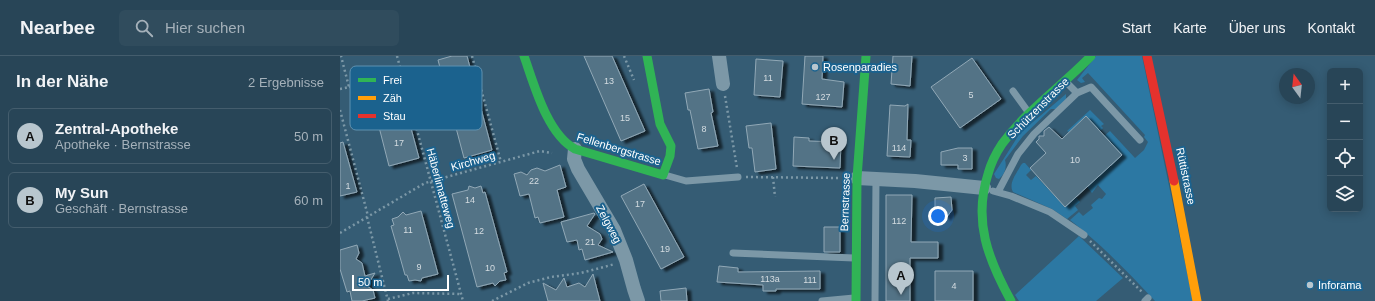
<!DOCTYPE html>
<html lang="de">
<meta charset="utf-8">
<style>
body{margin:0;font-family:Arial,sans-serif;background:#304c5d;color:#f1f3f6}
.controls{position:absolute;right:12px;top:12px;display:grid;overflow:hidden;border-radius:6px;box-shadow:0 2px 10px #0003}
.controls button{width:36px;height:36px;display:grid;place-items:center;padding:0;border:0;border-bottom:1px solid #445d6d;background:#284557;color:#f1f3f6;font:20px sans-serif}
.compass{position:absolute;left:939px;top:12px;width:36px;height:36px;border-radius:50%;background:#284557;box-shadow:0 2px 10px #0003;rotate:345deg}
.scale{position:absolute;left:12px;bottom:10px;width:97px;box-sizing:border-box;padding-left:4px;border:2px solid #fff;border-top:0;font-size:11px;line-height:14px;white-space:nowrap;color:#fff;-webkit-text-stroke:3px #1b628e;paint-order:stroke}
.you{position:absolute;left:598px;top:160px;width:14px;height:14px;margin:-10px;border:3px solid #fff;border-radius:50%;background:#1a73e8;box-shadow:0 0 0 6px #1a73e833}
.badge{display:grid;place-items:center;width:26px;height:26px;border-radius:50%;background:#b8c6ce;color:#111;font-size:13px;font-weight:700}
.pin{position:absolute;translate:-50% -33px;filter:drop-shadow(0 1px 2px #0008)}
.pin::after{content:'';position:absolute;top:21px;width:14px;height:12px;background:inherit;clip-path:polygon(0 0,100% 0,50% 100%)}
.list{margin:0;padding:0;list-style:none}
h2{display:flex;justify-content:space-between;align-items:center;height:52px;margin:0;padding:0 16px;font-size:17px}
h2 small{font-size:13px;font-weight:400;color:#a5b1ba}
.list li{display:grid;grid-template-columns:26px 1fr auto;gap:12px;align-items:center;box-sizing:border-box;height:56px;margin:0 8px 8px;padding:0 8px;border:1px solid #445d6d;border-radius:6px}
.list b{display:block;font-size:15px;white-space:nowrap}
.list p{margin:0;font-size:13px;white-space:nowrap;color:#a5b1ba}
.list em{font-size:13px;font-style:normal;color:#a5b1ba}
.icon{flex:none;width:22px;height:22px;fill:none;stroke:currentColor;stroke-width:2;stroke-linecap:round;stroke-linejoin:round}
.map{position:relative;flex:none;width:1035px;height:245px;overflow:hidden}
header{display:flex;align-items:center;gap:24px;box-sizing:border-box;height:56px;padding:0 20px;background:#284557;border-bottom:1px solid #445d6d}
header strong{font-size:19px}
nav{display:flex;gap:22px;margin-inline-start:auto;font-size:14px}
.search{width:280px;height:36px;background:#304c5d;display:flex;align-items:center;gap:10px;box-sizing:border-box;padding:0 14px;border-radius:6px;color:#a5b1ba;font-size:15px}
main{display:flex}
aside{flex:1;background:#284557}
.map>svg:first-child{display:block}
</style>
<header>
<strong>Nearbee</strong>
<div class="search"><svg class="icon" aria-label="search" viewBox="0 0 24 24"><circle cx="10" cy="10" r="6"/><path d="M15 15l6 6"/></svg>Hier suchen</div>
<nav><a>Start</a><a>Karte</a><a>Über uns</a><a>Kontakt</a></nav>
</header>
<main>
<aside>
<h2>In der Nähe<small>2 Ergebnisse</small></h2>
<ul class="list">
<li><span class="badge">A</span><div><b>Zentral-Apotheke</b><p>Apotheke · Bernstrasse</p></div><em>50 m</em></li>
<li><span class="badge">B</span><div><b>My Sun</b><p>Geschäft · Bernstrasse</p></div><em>60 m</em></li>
</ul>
</aside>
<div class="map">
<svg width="1035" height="245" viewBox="0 0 1035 245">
<defs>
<filter id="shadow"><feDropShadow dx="4.5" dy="2.5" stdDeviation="1" flood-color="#0009"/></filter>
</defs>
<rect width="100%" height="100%" fill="#355c74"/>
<path fill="#2c78a3" d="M756,0H802L853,245H815C788,216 761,188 730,164L739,156L743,160L753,152L751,149L759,142L762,143L766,138L758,129L752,137L747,131L764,80L770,75L795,102L804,94L808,86L804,81L805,79L748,17L742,22L745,26L741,27L737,24Z
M726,38V43L716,53H711L683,80L665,104C667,111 665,118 659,123L656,122L654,118L680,77Z
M750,54L764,68L761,70L763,72L760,75L746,60L729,76L727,75Z
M683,107H685L691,114L686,119L691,124L696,120L725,151L736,141L740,146L735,150L738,154L727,163L712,153L673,136C668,127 677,117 681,109Z
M739,180L783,222L756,245H679L675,239Z"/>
<path fill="#537386" stroke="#91a8b6" filter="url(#shadow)" d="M112,0H127L152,94L124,102L98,4Z
M244,0H272L305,75L281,85Z
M465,0H483L482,23L504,26L502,51L462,48Z
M553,0H572L570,30L551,28Z
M632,2L661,43L620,72L591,31Z
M416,3L443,5L440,41L414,39Z
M58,24L79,102L49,110L29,32Z
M369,33L373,56L371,57L378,90L358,93L350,54H348L345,37Z
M568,48L567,82V84H571L570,101L547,100L550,49L565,50Z
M746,60L782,99L725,151L690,112L706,97L696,86L699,83V80H704V75L709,71L722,83Z
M431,67L436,113L415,116L412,92H409L406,70Z
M454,81L469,82V85L501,86L500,112L453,110Z
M3,86L17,136L0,140V87Z
M618,92H632V113H618V109H601V96Z
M220,109L226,131L217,134L224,161L200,167L198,161L195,162L189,138L180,140L174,118L181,116L187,119L191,114L197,112L205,115Z
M304,128L344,201L321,213L281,140Z
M129,130L135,132L141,130L143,137L145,136L167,216L164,217L166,224L160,225L155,230L153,227L137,231L112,138L128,134Z
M546,139H572L571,186H598V202H570V245H546Z
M611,141L612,154L606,162L602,157L595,158V142Z
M81,155L98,218L82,222L81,225L75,224L69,225L67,219H65L58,194L51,170L54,169L52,163L58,161L63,156L66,159Z
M254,157L255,158L247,170L260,178L262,183L258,189L273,196L245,204L242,193L239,194L237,184L227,186L221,166Z
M484,171H500V196H484Z
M17,189L19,197L16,203L22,207L25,220L35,217L27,230L33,234L35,242L22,245H12L10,235L7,236L0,213V194Z
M379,210L398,212V216L480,215V233H436V235H423V229L377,226Z
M595,215H633V245H595Z
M253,218L260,245H208L203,227L216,234L224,222L227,231L239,227L245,231Z
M346,232L347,245H321L320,235Z"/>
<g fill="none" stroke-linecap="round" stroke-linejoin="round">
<path stroke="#7c98a7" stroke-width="2.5" stroke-dasharray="2 3" stroke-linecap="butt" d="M57,0L123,245
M132,0L161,106
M284,0L294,24
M9,31L61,17
M0,33L9,31L1,0
M385,40L397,112
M0,54L28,160
M406,121L501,122
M433,121L435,141
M27,161L48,245
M0,177L85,127L200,95L212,97
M750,185L802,236
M48,243L73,237L121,238
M152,245L188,227L211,221L241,217L275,208"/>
<path stroke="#7c98a7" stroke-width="7" d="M673,35L689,57
M737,37L751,31L800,84
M325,119L346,125L398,121
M653,135L671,140L710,156L744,179
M658,136L678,98L694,78L737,37L727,27
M393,197L514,202
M482,245L514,242
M535,245L536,123
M805,245L808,242"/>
<path stroke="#7c98a7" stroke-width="14" d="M379,0L383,28
M235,93L234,103L238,113L274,174L286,204L294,233L298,245
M517,122L575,125L644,132"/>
<path stroke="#30b455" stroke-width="9" d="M184,0C194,28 207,78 235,93L323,119L330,100L331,90L320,68L307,0
M516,245L517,122L526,0
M671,245C648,203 633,165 648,118C651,107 656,97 662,88C687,54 722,30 751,0"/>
<path stroke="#ff9f0a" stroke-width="9" d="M834,125L857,245"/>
<path stroke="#e5322d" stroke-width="9" d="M807,0L834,125"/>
</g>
<g fill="#b8c6ce" stroke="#1b628e" stroke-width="1.5">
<circle cx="475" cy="11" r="4"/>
<circle cx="970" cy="229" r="4"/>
</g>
<g text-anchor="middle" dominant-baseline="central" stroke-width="4" stroke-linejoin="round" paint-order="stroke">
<g font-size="9" fill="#d4dce1">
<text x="428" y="22">11</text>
<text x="269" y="25">13</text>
<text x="631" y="39">5</text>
<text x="483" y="41">127</text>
<text x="285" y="62">15</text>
<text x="364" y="73">8</text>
<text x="59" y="87">17</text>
<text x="559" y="92">114</text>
<text x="625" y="102">3</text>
<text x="735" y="104">10</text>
<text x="194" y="125">22</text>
<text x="8" y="130">1</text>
<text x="130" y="144">14</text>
<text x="300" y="148">17</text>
<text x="559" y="165">112</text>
<text x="68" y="174">11</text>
<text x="139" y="175">12</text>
<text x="250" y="186">21</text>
<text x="325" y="193">19</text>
<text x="79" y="211">9</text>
<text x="150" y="212">10</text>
<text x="430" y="223">113a</text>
<text x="470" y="224">111</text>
<text x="614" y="230">4</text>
</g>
<g font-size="11" fill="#fff" stroke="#1b628e" text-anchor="start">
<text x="483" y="11">Rosenparadies</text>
<text x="978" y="229">Inforama</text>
</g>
<g font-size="11" fill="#fff" stroke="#1b628e">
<text transform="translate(698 52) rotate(-45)">Schützenstrasse</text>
<text transform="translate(279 93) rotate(17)">Fellenbergstrasse</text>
<text transform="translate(133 105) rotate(-16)">Kirchweg</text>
<text transform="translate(846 120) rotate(78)">Rüttistrasse</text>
<text transform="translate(101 132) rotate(75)">Häberlimatteweg</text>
<text transform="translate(505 146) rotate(-88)">Bernstrasse</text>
<text transform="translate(269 168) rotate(62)">Zelgweg</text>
</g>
</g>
<rect x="10" y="10" width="132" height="64" rx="6" fill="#1b628e" stroke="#5f91b0" stroke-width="1"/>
<rect x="18" y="22" width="18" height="4" fill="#30b455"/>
<rect x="18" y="40" width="18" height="4" fill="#ff9f0a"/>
<rect x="18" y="58" width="18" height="4" fill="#e5322d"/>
<g font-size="11" fill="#fff">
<text x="43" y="28">Frei</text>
<text x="43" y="46">Zäh</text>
<text x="43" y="64">Stau</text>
</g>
</svg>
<div class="controls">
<button>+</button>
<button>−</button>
<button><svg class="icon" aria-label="locate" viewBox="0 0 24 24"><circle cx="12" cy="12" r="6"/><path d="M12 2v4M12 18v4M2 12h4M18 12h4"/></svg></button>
<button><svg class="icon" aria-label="layers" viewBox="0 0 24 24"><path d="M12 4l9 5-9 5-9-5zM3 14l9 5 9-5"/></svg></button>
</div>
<svg class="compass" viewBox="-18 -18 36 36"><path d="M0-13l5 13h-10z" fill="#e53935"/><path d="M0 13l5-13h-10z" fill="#a5b1ba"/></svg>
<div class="scale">50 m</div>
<div class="you"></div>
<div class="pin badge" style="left:561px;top:239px">A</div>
<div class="pin badge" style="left:494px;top:104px">B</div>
</div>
</main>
